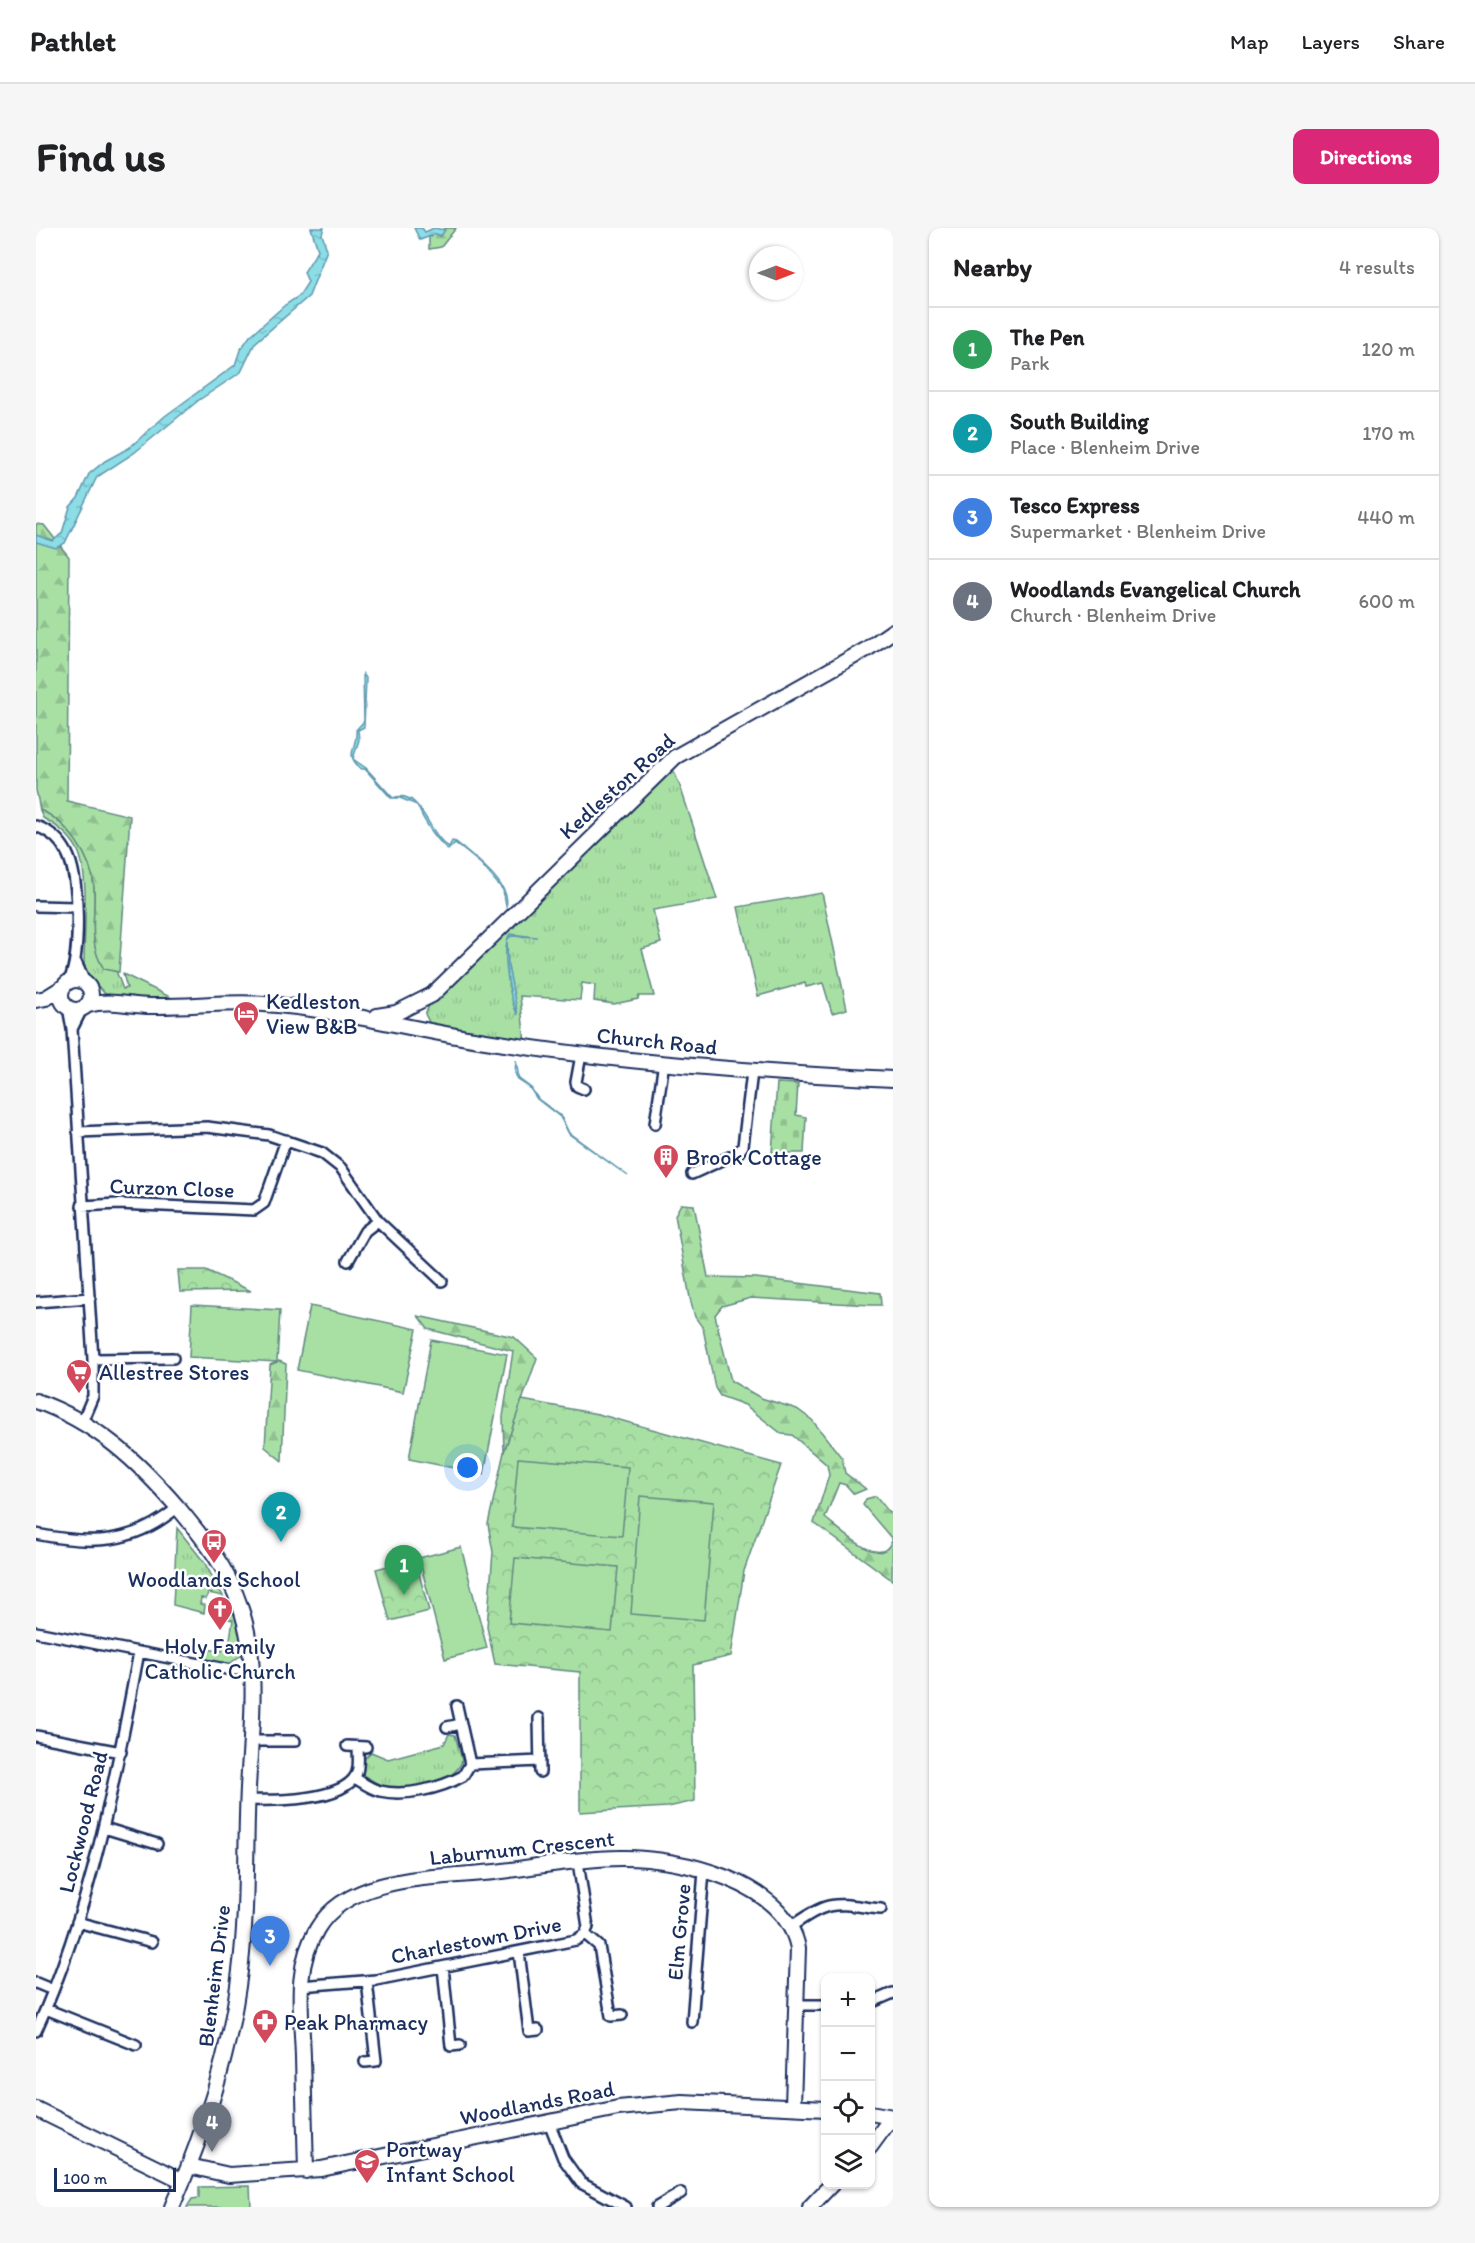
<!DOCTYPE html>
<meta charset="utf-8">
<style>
body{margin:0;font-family:Itim,sans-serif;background:#f6f6f6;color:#202124}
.controls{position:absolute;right:18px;bottom:18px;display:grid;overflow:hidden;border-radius:12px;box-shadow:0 2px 4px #0004}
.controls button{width:54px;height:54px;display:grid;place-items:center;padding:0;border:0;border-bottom:2px solid #e0e0e0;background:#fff;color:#202124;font:30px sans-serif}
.compass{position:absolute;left:713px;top:18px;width:54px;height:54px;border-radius:50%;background:#fff;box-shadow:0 2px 4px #0004;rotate:90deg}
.scale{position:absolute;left:18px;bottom:15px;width:122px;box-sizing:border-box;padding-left:6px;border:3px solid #1b2f5e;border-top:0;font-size:16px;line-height:21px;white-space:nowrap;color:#1b2f5e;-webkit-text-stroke:4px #fff;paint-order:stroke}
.you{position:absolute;left:432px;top:1240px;width:21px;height:21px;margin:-15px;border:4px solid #fff;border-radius:50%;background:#1a73e8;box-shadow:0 0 0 9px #1a73e833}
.badge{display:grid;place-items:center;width:39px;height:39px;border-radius:50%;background:#db2777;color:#fff;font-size:20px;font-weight:700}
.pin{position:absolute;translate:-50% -50px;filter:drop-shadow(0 2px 3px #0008)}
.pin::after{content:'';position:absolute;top:32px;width:21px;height:18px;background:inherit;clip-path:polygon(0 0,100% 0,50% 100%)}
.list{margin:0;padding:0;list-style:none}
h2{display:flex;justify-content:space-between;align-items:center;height:78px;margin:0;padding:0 24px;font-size:26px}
h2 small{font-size:20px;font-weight:400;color:#757577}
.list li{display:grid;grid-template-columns:39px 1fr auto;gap:18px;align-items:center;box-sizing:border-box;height:84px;padding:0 24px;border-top:2px solid #e0e0e0}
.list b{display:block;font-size:22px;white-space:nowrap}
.list p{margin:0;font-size:20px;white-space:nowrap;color:#757577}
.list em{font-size:20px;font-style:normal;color:#757577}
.icon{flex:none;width:33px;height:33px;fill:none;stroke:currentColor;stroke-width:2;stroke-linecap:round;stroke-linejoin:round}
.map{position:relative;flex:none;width:857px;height:1979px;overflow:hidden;border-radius:12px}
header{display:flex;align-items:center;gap:36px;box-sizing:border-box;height:84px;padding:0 30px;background:#fff;border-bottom:2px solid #e0e0e0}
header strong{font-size:28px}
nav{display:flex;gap:33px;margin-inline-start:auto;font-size:21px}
.intro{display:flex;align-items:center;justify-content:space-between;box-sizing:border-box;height:144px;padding:0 36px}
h1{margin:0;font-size:42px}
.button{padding:15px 27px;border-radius:12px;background:#db2777;color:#fff;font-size:21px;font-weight:700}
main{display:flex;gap:36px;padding:0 36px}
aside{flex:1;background:#fff;border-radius:12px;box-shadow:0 2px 4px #0004}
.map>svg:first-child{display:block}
</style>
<header>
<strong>Pathlet</strong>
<nav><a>Map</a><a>Layers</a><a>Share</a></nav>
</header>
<div class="intro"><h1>Find us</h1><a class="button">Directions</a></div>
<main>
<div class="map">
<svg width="857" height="1979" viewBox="0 0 857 1979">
<defs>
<pattern id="grass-tufts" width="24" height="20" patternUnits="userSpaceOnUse" patternTransform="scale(1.5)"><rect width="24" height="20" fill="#a8e0a4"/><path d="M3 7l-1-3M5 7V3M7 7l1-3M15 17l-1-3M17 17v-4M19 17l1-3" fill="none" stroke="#90c090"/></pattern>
<pattern id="forest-firs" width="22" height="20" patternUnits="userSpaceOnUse" patternTransform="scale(1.5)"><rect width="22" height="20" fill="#a8e0a4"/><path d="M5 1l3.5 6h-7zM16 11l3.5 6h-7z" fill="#90c090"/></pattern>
<pattern id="cemetery-stones" width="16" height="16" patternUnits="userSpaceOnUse" patternTransform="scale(1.5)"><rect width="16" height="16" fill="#a8e0a4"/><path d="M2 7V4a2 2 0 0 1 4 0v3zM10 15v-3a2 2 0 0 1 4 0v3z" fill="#90c090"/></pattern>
<pattern id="park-crowns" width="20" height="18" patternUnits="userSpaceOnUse" patternTransform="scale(1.5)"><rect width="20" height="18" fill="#a8e0a4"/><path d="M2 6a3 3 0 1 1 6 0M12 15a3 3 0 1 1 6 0" fill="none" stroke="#90c090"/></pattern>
<pattern id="water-ripples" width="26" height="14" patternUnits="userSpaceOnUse" patternTransform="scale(1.5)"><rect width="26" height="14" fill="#8cdde5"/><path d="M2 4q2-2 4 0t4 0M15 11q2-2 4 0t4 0" fill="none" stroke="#78bec7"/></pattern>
</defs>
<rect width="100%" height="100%" fill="#fff"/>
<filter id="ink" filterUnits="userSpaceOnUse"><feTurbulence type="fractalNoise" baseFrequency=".0167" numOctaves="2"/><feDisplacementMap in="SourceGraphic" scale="12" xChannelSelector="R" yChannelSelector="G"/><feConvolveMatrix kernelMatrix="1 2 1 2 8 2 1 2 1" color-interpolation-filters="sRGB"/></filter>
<g filter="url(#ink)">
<path fill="url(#grass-tufts)" stroke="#628881" stroke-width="1.5" d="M635,536L644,558L681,671L617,682L625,715L606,721L618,768H603L602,771L578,776L558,773L559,757L546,755L544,772L484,768L489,815L394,796L389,786L397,770Z
M4,582C31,593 56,629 58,659C60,688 51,714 68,741L80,743L87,761L91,760L87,746L136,770L137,774L101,773L97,769L70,767L51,746L48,737C48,708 53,650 43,625C36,608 22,598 7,590Z
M786,665L811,781L796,785L787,755L770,759L769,755L722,768L702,679Z
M141,1300L168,1334L187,1368L172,1365L170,1371L165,1370L164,1376L169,1377L168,1385L137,1377Z
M186,1382L195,1383L200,1387L208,1425L192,1437L165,1431L167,1421L186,1423L188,1416L193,1417L197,1392L184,1389Z
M413,1506L419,1507L426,1532C420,1556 374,1562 352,1560C343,1558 335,1552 327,1547L328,1531L335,1524L352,1531L408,1516Z"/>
<path fill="url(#forest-firs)" stroke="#628881" stroke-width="1.5" d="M408,0H420L405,19L393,21V9L400,5L404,8Z
M0,296L8,297L33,329L31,573L94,588L83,744L68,741C51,715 60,688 58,659C56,629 31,593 4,582L0,562Z
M645,976L658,977L672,1049L720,1050L844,1065L845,1077H835L715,1070L686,1078L679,1087L695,1153L725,1170L761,1181L776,1192L806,1230L809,1245L830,1261L818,1266L810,1257L803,1255L789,1290C803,1300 847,1345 856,1311L827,1277L830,1271L840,1268L857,1289L856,1352L778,1295L793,1247L791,1237L756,1207L746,1206L709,1177L684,1168L679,1160L667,1100L659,1089L654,1070L639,987Z
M382,1088L478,1109L501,1130L468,1224L467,1189L477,1123L392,1101Z
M243,1133L250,1136L246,1233L229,1219L234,1137Z"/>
<path fill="url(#cemetery-stones)" stroke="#628881" stroke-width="1.5" d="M741,855L762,856L760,887L770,889L768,925H736Z"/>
<path fill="url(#park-crowns)" stroke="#628881" stroke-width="1.5" d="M142,1042H170L215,1063L144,1064Z
M486,1172L562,1186L745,1237L708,1343L695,1428L657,1437L659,1573L632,1579L544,1584V1444L459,1436L451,1399L457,1324L452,1296L468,1224Z
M379,1331L393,1383L354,1393L340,1341Z"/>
<path fill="#a8e0a4" stroke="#628881" stroke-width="1.5" d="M156,1077L244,1082L241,1134L153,1129Z
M274,1078L381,1101L367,1164L261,1142Z
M395,1112L471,1126L448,1246L373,1231Z
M482,1230L592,1239L586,1308L476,1299Z
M604,1268L678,1274L668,1392L595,1386Z
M425,1319L451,1420L409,1431L383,1330Z
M479,1330L582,1339L576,1404L473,1395Z
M214,1958L215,1979H151L156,1971L163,1970V1959Z"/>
<path fill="url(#water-ripples)" stroke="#5f97af" stroke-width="1.5" d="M275,0H288L286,6L291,22L273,68L219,115L205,144L163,172L98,225L61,249L29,315L20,320L0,314V307L17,313L26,305L34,279L42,270L53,246L69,233L93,220L129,188L199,137L204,122L214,108L249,77L263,68L272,54L268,44L282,22Z
M378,0H386L389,4L398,0L409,2L405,8L400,6L384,12Z
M327,446L330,450L328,499L322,502L323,512L317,531L330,540L357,570C386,560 391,606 413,619L416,613L420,614C435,626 477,658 470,678L467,662L445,636L419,615L412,622C398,609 388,594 381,577L364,570H355L329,541H325C307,524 322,522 320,502L328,493Z
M474,706L501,709L475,708L471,712L472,738L482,787C474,774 464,720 474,706Z
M480,832L483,851L495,860L502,871L525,888L533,905L592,948L533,906L524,889L501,871L493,859L482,852L479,845Z"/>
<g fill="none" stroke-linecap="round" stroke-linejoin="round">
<defs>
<path id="street" d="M0,598C14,603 24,611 31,625C44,650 45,727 33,753
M0,678L40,679
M40,734L49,754
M32,779L36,801L57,1131V1168L46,1194
M36,801L46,781
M545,827L540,854L541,858L548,861
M619,896L628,834
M42,904L171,899L233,907L286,925L305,940L342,993L406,1053
M656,946L702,925L707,918L716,844
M46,978L82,976L218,982L228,975L250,912
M312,1033L329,1003L342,993
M0,1074L54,1070
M57,1131L137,1130
M0,1306C55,1317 97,1317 142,1279
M0,1404L195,1442H216
M503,1490L504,1544
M411,1499L425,1496
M0,1508L85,1524
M214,1513H259
M311,1518L330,1519
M434,1536L504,1533
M319,1550C327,1555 335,1561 344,1563C370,1569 405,1560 427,1548L434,1536L421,1478
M212,1572C237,1573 307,1573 320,1547C324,1539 322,1528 322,1519
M68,1600L121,1616
M41,1694L116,1714
M756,1698C795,1670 800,1676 845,1681
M549,1706L563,1718L575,1788L586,1787
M483,1724L493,1803L502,1802
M407,1739L415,1818L424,1817
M0,1755L17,1762
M264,1758L340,1752L540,1712L549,1706L552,1699L542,1634
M834,1775L857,1765
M761,1777H790
M10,1781L100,1817
M656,1794L668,1643
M0,1803C55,1682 79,1553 103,1424
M329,1834L340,1833L331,1753
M513,1894L527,1930L545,1955L590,1979
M621,1979L645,1965"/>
<path id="secondary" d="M25 767a15 15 0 1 1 30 0a15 15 0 1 1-30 0Z
M0,772L10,770L26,760
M52,777C74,771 93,778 115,778C153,779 190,773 228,776C305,781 379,803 456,814C588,835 723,845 857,851
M341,788L360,785L396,767L639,529L831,421L857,403
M0,1173C60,1194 103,1234 144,1282C168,1311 192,1341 204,1378C224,1435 215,1500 212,1560C209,1620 212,1682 204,1743C194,1826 169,1902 136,1979
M0,1881L147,1953
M834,1885L857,1889
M834,1919L856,1889
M153,1938L193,1947L285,1941L582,1880L646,1874L790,1881
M270,1943C269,1905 268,1868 267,1830C266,1786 257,1741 281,1701C313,1646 402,1650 459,1644C500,1639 544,1630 585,1630C644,1629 749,1654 762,1720L757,1878
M774,1979L796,1956"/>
</defs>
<use href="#street" stroke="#1b2f5e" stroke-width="14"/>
<use href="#secondary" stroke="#1b2f5e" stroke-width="18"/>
<use href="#street" stroke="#fff" stroke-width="9"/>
<use href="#secondary" stroke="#fff" stroke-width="14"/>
</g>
</g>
<defs>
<symbol id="hotel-pin" viewBox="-11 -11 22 30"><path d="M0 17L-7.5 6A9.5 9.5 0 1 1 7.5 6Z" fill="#d1495b" stroke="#fff"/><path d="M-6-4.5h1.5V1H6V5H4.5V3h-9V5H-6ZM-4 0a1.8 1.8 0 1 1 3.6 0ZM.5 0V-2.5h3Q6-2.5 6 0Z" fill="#fff"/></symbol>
<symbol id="building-pin" viewBox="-11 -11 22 30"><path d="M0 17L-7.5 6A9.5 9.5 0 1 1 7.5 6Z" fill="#d1495b" stroke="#fff"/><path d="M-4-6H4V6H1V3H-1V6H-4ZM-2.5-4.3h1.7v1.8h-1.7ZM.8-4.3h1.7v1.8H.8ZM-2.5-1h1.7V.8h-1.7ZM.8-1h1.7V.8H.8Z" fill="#fff"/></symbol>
<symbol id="supermarket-pin" viewBox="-11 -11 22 30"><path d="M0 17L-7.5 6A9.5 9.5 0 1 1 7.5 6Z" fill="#d1495b" stroke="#fff"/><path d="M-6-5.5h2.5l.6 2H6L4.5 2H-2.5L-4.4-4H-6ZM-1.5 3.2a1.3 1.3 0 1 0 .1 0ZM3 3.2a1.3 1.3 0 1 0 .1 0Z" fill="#fff"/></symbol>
<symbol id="bus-pin" viewBox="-11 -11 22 30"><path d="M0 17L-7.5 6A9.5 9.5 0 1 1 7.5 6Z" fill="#d1495b" stroke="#fff"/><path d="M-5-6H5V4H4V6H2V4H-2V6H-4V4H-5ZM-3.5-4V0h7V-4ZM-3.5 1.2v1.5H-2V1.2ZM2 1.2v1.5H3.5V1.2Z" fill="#fff"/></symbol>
<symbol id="church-pin" viewBox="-11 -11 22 30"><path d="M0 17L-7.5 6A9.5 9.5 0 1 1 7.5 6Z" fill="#d1495b" stroke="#fff"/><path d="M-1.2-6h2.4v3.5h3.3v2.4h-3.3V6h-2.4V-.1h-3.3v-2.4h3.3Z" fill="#fff"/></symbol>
<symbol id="pharmacy-pin" viewBox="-11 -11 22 30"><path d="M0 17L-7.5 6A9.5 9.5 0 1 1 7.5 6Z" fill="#d1495b" stroke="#fff"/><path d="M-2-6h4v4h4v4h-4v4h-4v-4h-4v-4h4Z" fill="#fff"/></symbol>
<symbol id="school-pin" viewBox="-11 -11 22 30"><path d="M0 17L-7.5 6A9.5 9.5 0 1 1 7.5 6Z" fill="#d1495b" stroke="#fff"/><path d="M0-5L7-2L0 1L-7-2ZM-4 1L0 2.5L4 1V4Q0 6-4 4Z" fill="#fff"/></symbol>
</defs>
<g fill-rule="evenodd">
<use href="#hotel-pin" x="195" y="771" width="30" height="40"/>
<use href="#building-pin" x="615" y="914" width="30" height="40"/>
<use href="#supermarket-pin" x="28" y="1129" width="30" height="40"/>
<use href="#bus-pin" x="163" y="1299" width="30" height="40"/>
<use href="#church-pin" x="169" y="1366" width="30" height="40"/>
<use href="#pharmacy-pin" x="214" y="1779" width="30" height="40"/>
<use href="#school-pin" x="316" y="1919" width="30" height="40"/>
</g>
<g text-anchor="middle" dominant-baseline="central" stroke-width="5" stroke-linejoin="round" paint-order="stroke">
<g font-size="22" fill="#1b2f5e" stroke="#fff">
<text transform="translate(581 558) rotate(-42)">Kedleston Road</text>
<text transform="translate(621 813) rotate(6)">Church Road</text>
<text transform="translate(136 960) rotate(2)">Curzon Close</text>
<text transform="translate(47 1594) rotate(-76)">Lockwood Road</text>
<text transform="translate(486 1620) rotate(-6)">Laburnum Crescent</text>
<text transform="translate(643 1704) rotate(-85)">Elm Grove</text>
<text transform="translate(440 1712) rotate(-11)">Charlestown Drive</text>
<text transform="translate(178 1748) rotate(-83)">Blenheim Drive</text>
<text transform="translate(501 1875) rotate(-11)">Woodlands Road</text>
</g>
<g font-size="22" fill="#1b2f5e" stroke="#fff" text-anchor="start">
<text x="230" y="773">Kedleston<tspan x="230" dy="25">View B&amp;B</tspan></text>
<text x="650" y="929">Brook Cottage</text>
<text x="63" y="1144">Allestree Stores</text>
<text x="178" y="1351" text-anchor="middle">Woodlands School</text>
<text x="184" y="1418" text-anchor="middle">Holy Family<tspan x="184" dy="25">Catholic Church</tspan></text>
<text x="248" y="1794">Peak Pharmacy</text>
<text x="350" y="1921">Portway<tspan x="350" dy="25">Infant School</tspan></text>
</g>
</g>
</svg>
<div class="controls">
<button>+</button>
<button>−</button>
<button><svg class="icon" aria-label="locate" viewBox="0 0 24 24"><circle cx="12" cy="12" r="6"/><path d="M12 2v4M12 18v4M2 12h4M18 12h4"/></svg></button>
<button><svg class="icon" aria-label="layers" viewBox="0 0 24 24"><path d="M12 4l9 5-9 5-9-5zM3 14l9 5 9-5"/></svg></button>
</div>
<svg class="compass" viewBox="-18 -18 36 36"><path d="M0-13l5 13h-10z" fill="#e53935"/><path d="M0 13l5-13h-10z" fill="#757577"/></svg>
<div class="scale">100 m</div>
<div class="you"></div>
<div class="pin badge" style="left:368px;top:1367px;background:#2e9e5b">1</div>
<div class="pin badge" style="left:245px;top:1314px;background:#0f9aa8">2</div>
<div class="pin badge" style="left:234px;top:1738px;background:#3f7fe0">3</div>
<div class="pin badge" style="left:176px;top:1924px;background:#6b7280">4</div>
</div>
<aside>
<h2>Nearby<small>4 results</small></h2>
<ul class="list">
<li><span class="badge" style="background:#2e9e5b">1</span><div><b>The Pen</b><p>Park</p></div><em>120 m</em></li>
<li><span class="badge" style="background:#0f9aa8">2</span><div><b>South Building</b><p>Place · Blenheim Drive</p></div><em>170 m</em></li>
<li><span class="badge" style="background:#3f7fe0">3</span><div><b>Tesco Express</b><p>Supermarket · Blenheim Drive</p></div><em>440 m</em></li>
<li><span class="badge" style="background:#6b7280">4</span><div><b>Woodlands Evangelical Church</b><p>Church · Blenheim Drive</p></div><em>600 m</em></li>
</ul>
</aside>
</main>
